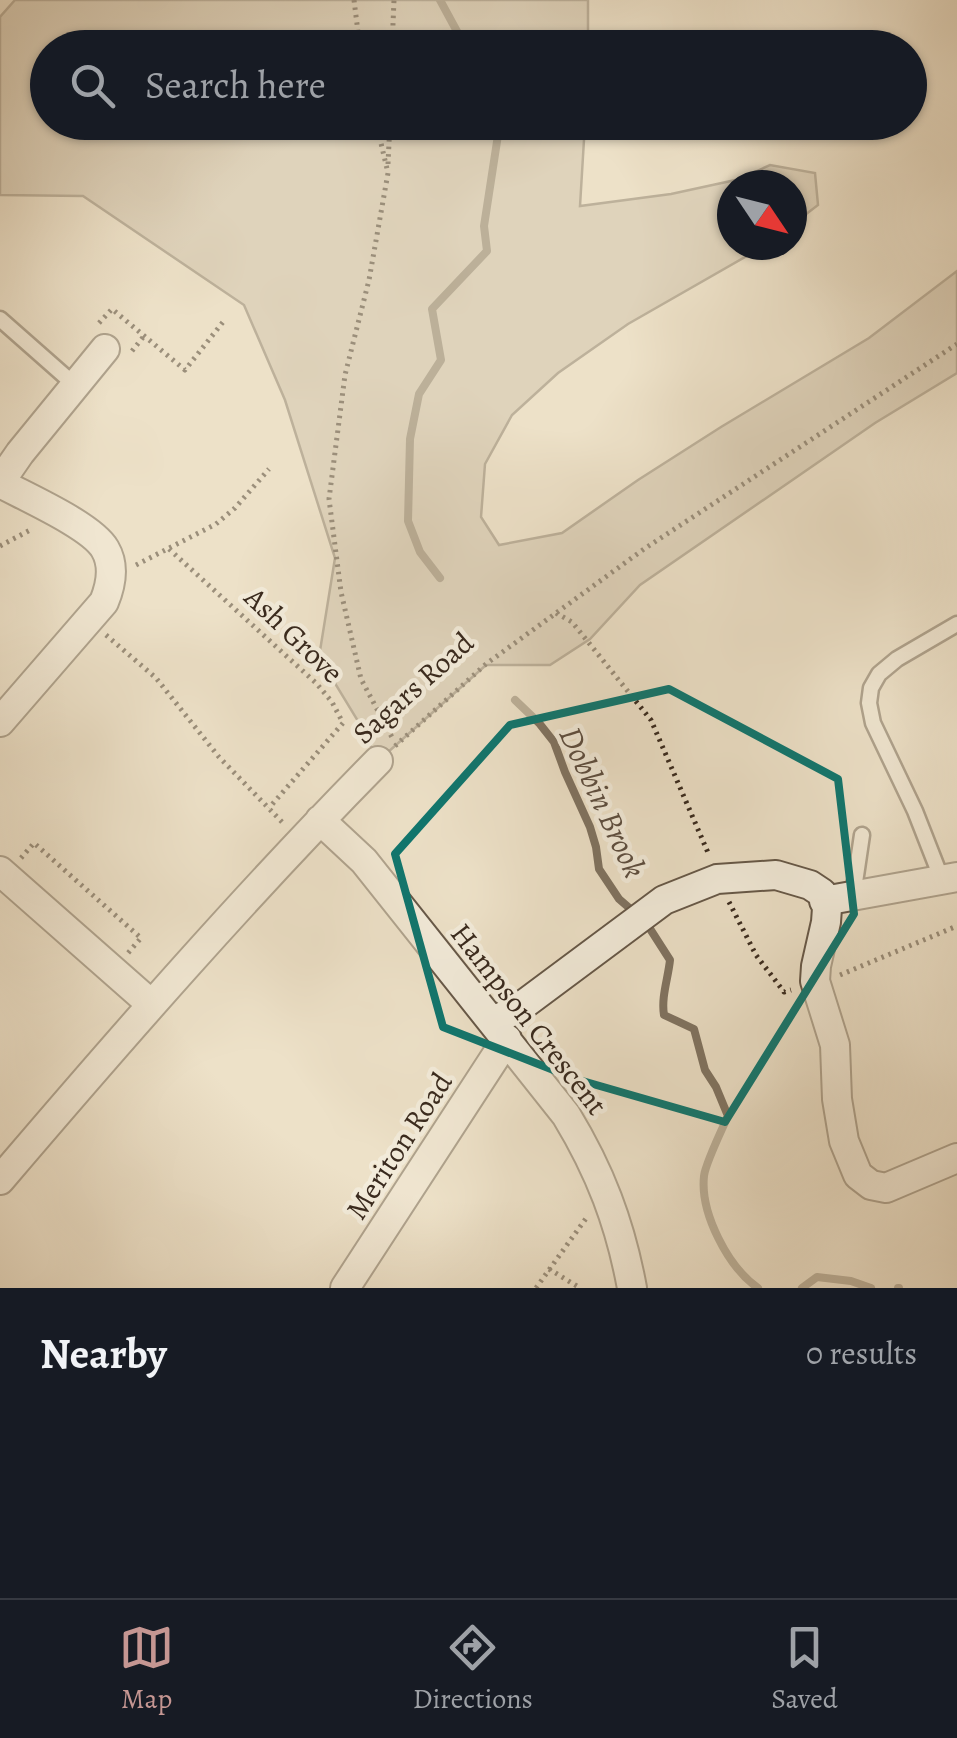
<!DOCTYPE html>
<style>
body{margin:0;font-family:Alegreya,serif;background:#242831;color:#f1f3f6}
.compass{position:absolute;left:717px;top:170px;width:90px;height:90px;border-radius:50%;background:#171b24;box-shadow:0 2px 8px #0004;rotate:125deg}
.list{margin:0;padding:0;list-style:none}
h2{display:flex;justify-content:space-between;align-items:center;height:130px;margin:0;padding:0 40px;font-size:42px}
h2 small{font-size:32px;font-weight:400;color:#9ea1a6}
.icon{flex:none;width:55px;height:55px;fill:none;stroke:currentColor;stroke-width:2;stroke-linecap:round;stroke-linejoin:round}
.map{position:relative;flex:none;width:957px;height:1288px;overflow:hidden}
.search{position:absolute;background:#171b24;box-shadow:0 2px 8px #0004;left:30px;right:30px;top:30px;height:110px;display:flex;align-items:center;gap:25px;box-sizing:border-box;padding:0 35px;border-radius:55px;color:#9ea1a6;font-size:38px}
.sheet{height:310px;background:#171b24}
nav{display:flex;justify-content:space-around;align-items:center;box-sizing:border-box;height:140px;border-top:2px solid #363941;background:#171b24;font-size:28px;color:#9ea1a6}
nav a{display:grid;justify-items:center;gap:5px}
nav .on{color:#c59692}
.map>svg:first-child{display:block}
</style>
<div class="map">
<svg width="957" height="1288" viewBox="0 0 957 1288">
<rect width="100%" height="100%" fill="#ede1c8"/>
<filter id="stains"><feTurbulence type="fractalNoise" baseFrequency=".002" numOctaves="4"/><feColorMatrix values="0 0 0 0 .2 0 0 0 0 .09 0 0 0 0 .02 0 0 0 .5 -.17"/></filter>
<radialGradient id="worn" r=".72"><stop offset=".6" stop-color="#630" stop-opacity="0"/><stop offset="1" stop-color="#630" stop-opacity=".3"/></radialGradient>
<path fill="#cec2ab" stroke="#847664" stroke-width="2.5" d="M15,0H588V47L48,48V122L585,123L580,206L671,194L740,179L770,165L815,173L818,205L792,225V185H732V245H766L628,324L558,373L512,415L485,464L481,517L499,545L562,533L638,480L721,427L869,338L957,271V373L875,423L640,585L590,639L550,665H486L378,761L358,721L319,657L335,558L285,400L244,305L83,196L0,195V17Z"/>
<g fill="none" stroke-linecap="round" stroke-linejoin="round">
<path stroke="#807361" stroke-width="8" d="M440,0L466,48
M440,578L420,552L408,521L410,439L419,394L441,360L432,309L487,251L484,226L500,122
M515,700L539,723L554,742L565,772L590,827L596,847L599,869L619,899L634,912
M645,921L670,960C668,979 661,997 664,1015L694,1029L705,1070L716,1087L728,1116C722,1129 705,1165 704,1176C700,1213 728,1267 758,1288
M802,1288L817,1277L851,1281L871,1288
M898,1288H899"/>
<defs>
<path id="service" d="M0,319L76,386
M942,880L915,811L873,723L869,703L871,688L879,674L897,659L957,624
M853,896L862,835"/>
<path id="minor" d="M0,482L20,453L105,349
M0,483C26,497 92,526 105,549C115,566 111,585 104,602L0,722
M320,820L364,861L566,1115C600,1171 620,1223 632,1288
M0,871L151,1004
M824,901L957,877
M493,1022L523,1005L664,900L717,879L776,875L810,885L822,893L827,908L826,922L816,966L815,981L835,1045L837,1099L844,1141L858,1175L871,1185L886,1188L957,1158
M0,1180C122,1037 246,895 378,761
M345,1288L507,1039"/>
</defs>
<use href="#service" stroke="#665848" stroke-width="19"/>
<use href="#minor" stroke="#665848" stroke-width="32"/>
<path stroke="#392a1e" stroke-width="5" stroke-dasharray="2.5 5" stroke-linecap="butt" d="M354,0L360,48
M392,48L394,0
M376,122L388,173L369,280L345,375L329,499L341,592L361,679L394,741
M388,164L390,122
M99,323L112,309L185,370L223,322
M132,351L144,336
M0,546L32,529
M169,549L316,683L332,702L343,723L269,808
M136,565L216,524L235,508L269,469
M556,613L572,622L651,720L709,855
M106,635L156,678L219,757L283,823
M395,746L486,664L644,549L957,344
M21,858L34,843L141,938L128,953
M729,902L756,955L784,992L791,990
M840,975L957,926
M549,1269L580,1288
M536,1288L587,1217"/>
<use href="#service" stroke="#f3ecdb" stroke-width="14"/>
<use href="#minor" stroke="#f3ecdb" stroke-width="28"/>
</g>
<path d="M0 0H957V1288H0ZM669,689L838,779L854,914L725,1122L579,1080L443,1027L395,854L510,725Z" fill="#ede1c8" fill-opacity=".55" fill-rule="evenodd"/>
<path fill="none" stroke="#0f766e" stroke-width="8" stroke-linejoin="round" d="M669,689L838,779L854,914L725,1122L579,1080L443,1027L395,854L510,725Z"/>
<g text-anchor="middle" dominant-baseline="central" stroke-width="9" stroke-linejoin="round" paint-order="stroke">
<g font-size="30" fill="#392a1e" stroke="#f3ecdb">
<text transform="translate(294 635) rotate(44)">Ash Grove</text>
<text transform="translate(413 688) rotate(-42)">Sagars Road</text>
<text transform="translate(529 1019) rotate(52)">Hampson Crescent</text>
<text transform="translate(399 1146) rotate(-57)">Meriton Road</text>
</g>
<g font-size="32" font-style="italic" fill="#5d4e40" stroke="#f3ecdb">
<text transform="translate(603 802) rotate(65)">Dobbin Brook</text>
</g>
</g>
<rect width="100%" height="100%" filter="url(#stains)"/>
<rect width="100%" height="100%" fill="url(#worn)"/>
</svg>
<svg class="compass" viewBox="-18 -18 36 36"><path d="M0-13l5 13h-10z" fill="#e53935"/><path d="M0 13l5-13h-10z" fill="#9ea1a6"/></svg>
<div class="search"><svg class="icon" aria-label="search" viewBox="0 0 24 24"><circle cx="10" cy="10" r="6"/><path d="M15 15l6 6"/></svg>Search here</div>
</div>
<section class="sheet">
<h2>Nearby<small>0 results</small></h2>
<ul class="list">
</ul>
</section>
<nav>
<a class="on"><svg class="icon" aria-label="map" viewBox="0 0 24 24"><path d="M3 6l6-2 6 2 6-2v14l-6 2-6-2-6 2zM9 4v14M15 6v14"/></svg>Map</a>
<a><svg class="icon" aria-label="directions" viewBox="0 0 24 24"><path d="M12 3l9 9-9 9-9-9zM9 14v-3h6M13 9l2 2-2 2"/></svg>Directions</a>
<a><svg class="icon" aria-label="saved" viewBox="0 0 24 24"><path d="M7 4h10v16l-5-4-5 4z"/></svg>Saved</a>
</nav>
